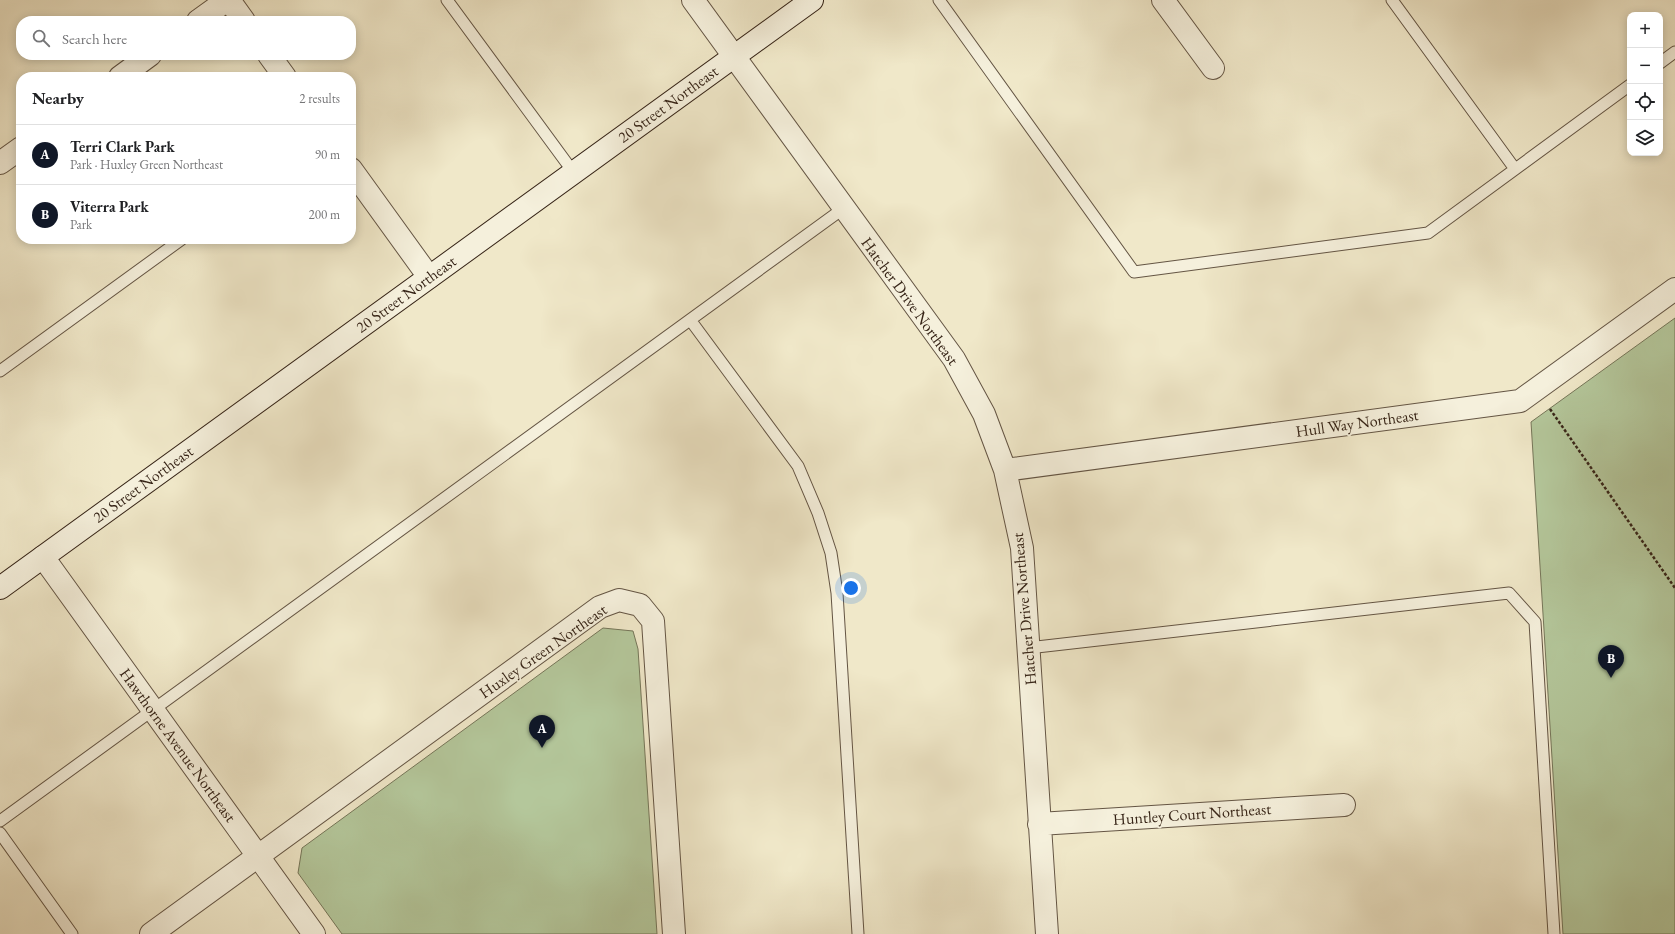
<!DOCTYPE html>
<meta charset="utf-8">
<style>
body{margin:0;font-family:"EB Garamond",serif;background:#f2f2f2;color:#202124}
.controls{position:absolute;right:12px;top:12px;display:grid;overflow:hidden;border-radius:8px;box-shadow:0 2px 10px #0003}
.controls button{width:36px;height:36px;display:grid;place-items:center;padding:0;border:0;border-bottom:1px solid #e0e0e0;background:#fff;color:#202124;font:20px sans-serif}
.you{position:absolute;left:851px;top:588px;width:14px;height:14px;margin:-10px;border:3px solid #fff;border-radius:50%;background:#1a73e8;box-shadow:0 0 0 6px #1a73e833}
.badge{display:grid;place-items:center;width:26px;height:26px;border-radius:50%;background:#111827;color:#fff;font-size:13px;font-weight:700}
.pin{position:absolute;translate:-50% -33px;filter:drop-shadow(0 1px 2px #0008)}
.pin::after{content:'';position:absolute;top:21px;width:14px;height:12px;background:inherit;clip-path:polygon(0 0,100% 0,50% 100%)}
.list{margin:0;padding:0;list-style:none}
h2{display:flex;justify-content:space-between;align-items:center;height:52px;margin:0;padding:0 16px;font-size:17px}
h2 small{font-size:13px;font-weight:400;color:#757577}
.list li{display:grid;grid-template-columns:26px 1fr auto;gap:12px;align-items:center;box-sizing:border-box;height:60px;padding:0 16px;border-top:1px solid #e0e0e0}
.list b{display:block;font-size:15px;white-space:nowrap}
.list p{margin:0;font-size:13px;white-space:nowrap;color:#757577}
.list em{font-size:13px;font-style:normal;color:#757577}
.icon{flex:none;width:22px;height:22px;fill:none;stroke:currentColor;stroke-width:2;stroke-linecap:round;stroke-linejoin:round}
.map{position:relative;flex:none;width:1675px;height:934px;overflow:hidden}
.search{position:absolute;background:#fff;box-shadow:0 2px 10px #0003;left:16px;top:16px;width:340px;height:44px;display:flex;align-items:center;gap:10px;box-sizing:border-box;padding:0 14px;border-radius:16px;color:#757577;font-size:15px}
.panel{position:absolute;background:#fff;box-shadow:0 2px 10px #0003;left:16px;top:72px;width:340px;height:172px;border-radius:16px}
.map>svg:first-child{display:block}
</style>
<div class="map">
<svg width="1675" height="934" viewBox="0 0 1675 934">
<rect width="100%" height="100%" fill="#f0e8c9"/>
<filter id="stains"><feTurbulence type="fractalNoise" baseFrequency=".005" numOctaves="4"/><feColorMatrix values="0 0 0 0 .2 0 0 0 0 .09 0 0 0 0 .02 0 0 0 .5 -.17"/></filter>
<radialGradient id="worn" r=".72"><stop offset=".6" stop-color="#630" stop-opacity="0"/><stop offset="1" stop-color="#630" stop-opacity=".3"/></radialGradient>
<path fill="#b4c79b" stroke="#757659" d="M1675,318V934H1563L1531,422Z
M603,628L633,631L638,649L657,934H342L298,873L302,848Z"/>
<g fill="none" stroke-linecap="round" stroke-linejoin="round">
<defs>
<path id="lane" d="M447,0L574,173
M939,0L1134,272L1428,233L1630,85
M1392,0L1515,169
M1660,63L1675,52
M691,321L798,466L818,513L831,553L837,593L858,934
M0,371L182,239
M1028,648L1509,593L1535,622L1554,934
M0,821L844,208
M0,833L72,934"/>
<path id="street" d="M229,0L244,21
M693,0L954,359L984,414L1005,470L1022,548L1047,934
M1163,0L1213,68
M198,21L227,0
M269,55L285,77
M120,77L150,55
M0,163L21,148
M351,169L429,277
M1005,470L1520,401L1675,289
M43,557L314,934
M1039,824L1344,805
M151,934L600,607L619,600L640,605L653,621L674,934"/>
<path id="secondary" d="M0,588L812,0"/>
</defs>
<use href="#lane" stroke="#645544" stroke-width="13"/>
<use href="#street" stroke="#645544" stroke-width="24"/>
<use href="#secondary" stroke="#362417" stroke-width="24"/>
<path stroke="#362417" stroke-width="2.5" stroke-dasharray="3 2" stroke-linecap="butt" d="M1550,409L1675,588"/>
<use href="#lane" stroke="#f5f0dc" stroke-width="11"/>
<use href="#street" stroke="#f5f0dc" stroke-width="22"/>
<use href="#secondary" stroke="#f5f0dc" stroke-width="22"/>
</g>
<g text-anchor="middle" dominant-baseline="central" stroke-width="3.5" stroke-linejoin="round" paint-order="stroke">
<g font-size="16" fill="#362417" stroke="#f5f0dc">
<text transform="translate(668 104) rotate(-36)">20 Street Northeast</text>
<text transform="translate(406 294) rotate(-36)">20 Street Northeast</text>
<text transform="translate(910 301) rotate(54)">Hatcher Drive Northeast</text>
<text transform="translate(1357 423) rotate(-8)">Hull Way Northeast</text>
<text transform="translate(143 484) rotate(-36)">20 Street Northeast</text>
<text transform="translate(1024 609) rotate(-95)">Hatcher Drive Northeast</text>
<text transform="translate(543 651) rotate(-35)">Huxley Green Northeast</text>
<text transform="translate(178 745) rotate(54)">Hawthorne Avenue Northeast</text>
<text transform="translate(1192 814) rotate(-4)">Huntley Court Northeast</text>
</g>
</g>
<rect width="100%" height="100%" filter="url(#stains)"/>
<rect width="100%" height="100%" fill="url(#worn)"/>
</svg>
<div class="controls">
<button>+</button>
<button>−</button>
<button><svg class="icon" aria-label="locate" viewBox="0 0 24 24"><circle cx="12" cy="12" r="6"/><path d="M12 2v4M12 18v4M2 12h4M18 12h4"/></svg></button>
<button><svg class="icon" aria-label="layers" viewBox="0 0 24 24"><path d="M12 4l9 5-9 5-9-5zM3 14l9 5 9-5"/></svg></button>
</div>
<div class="you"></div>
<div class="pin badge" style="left:542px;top:748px">A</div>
<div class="pin badge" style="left:1611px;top:678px">B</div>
<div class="search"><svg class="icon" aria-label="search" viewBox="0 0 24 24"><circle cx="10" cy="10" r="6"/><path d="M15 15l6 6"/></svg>Search here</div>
<section class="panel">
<h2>Nearby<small>2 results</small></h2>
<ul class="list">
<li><span class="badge">A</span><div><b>Terri Clark Park</b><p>Park · Huxley Green Northeast</p></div><em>90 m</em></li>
<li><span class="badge">B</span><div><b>Viterra Park</b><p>Park</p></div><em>200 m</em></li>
</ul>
</section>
</div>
